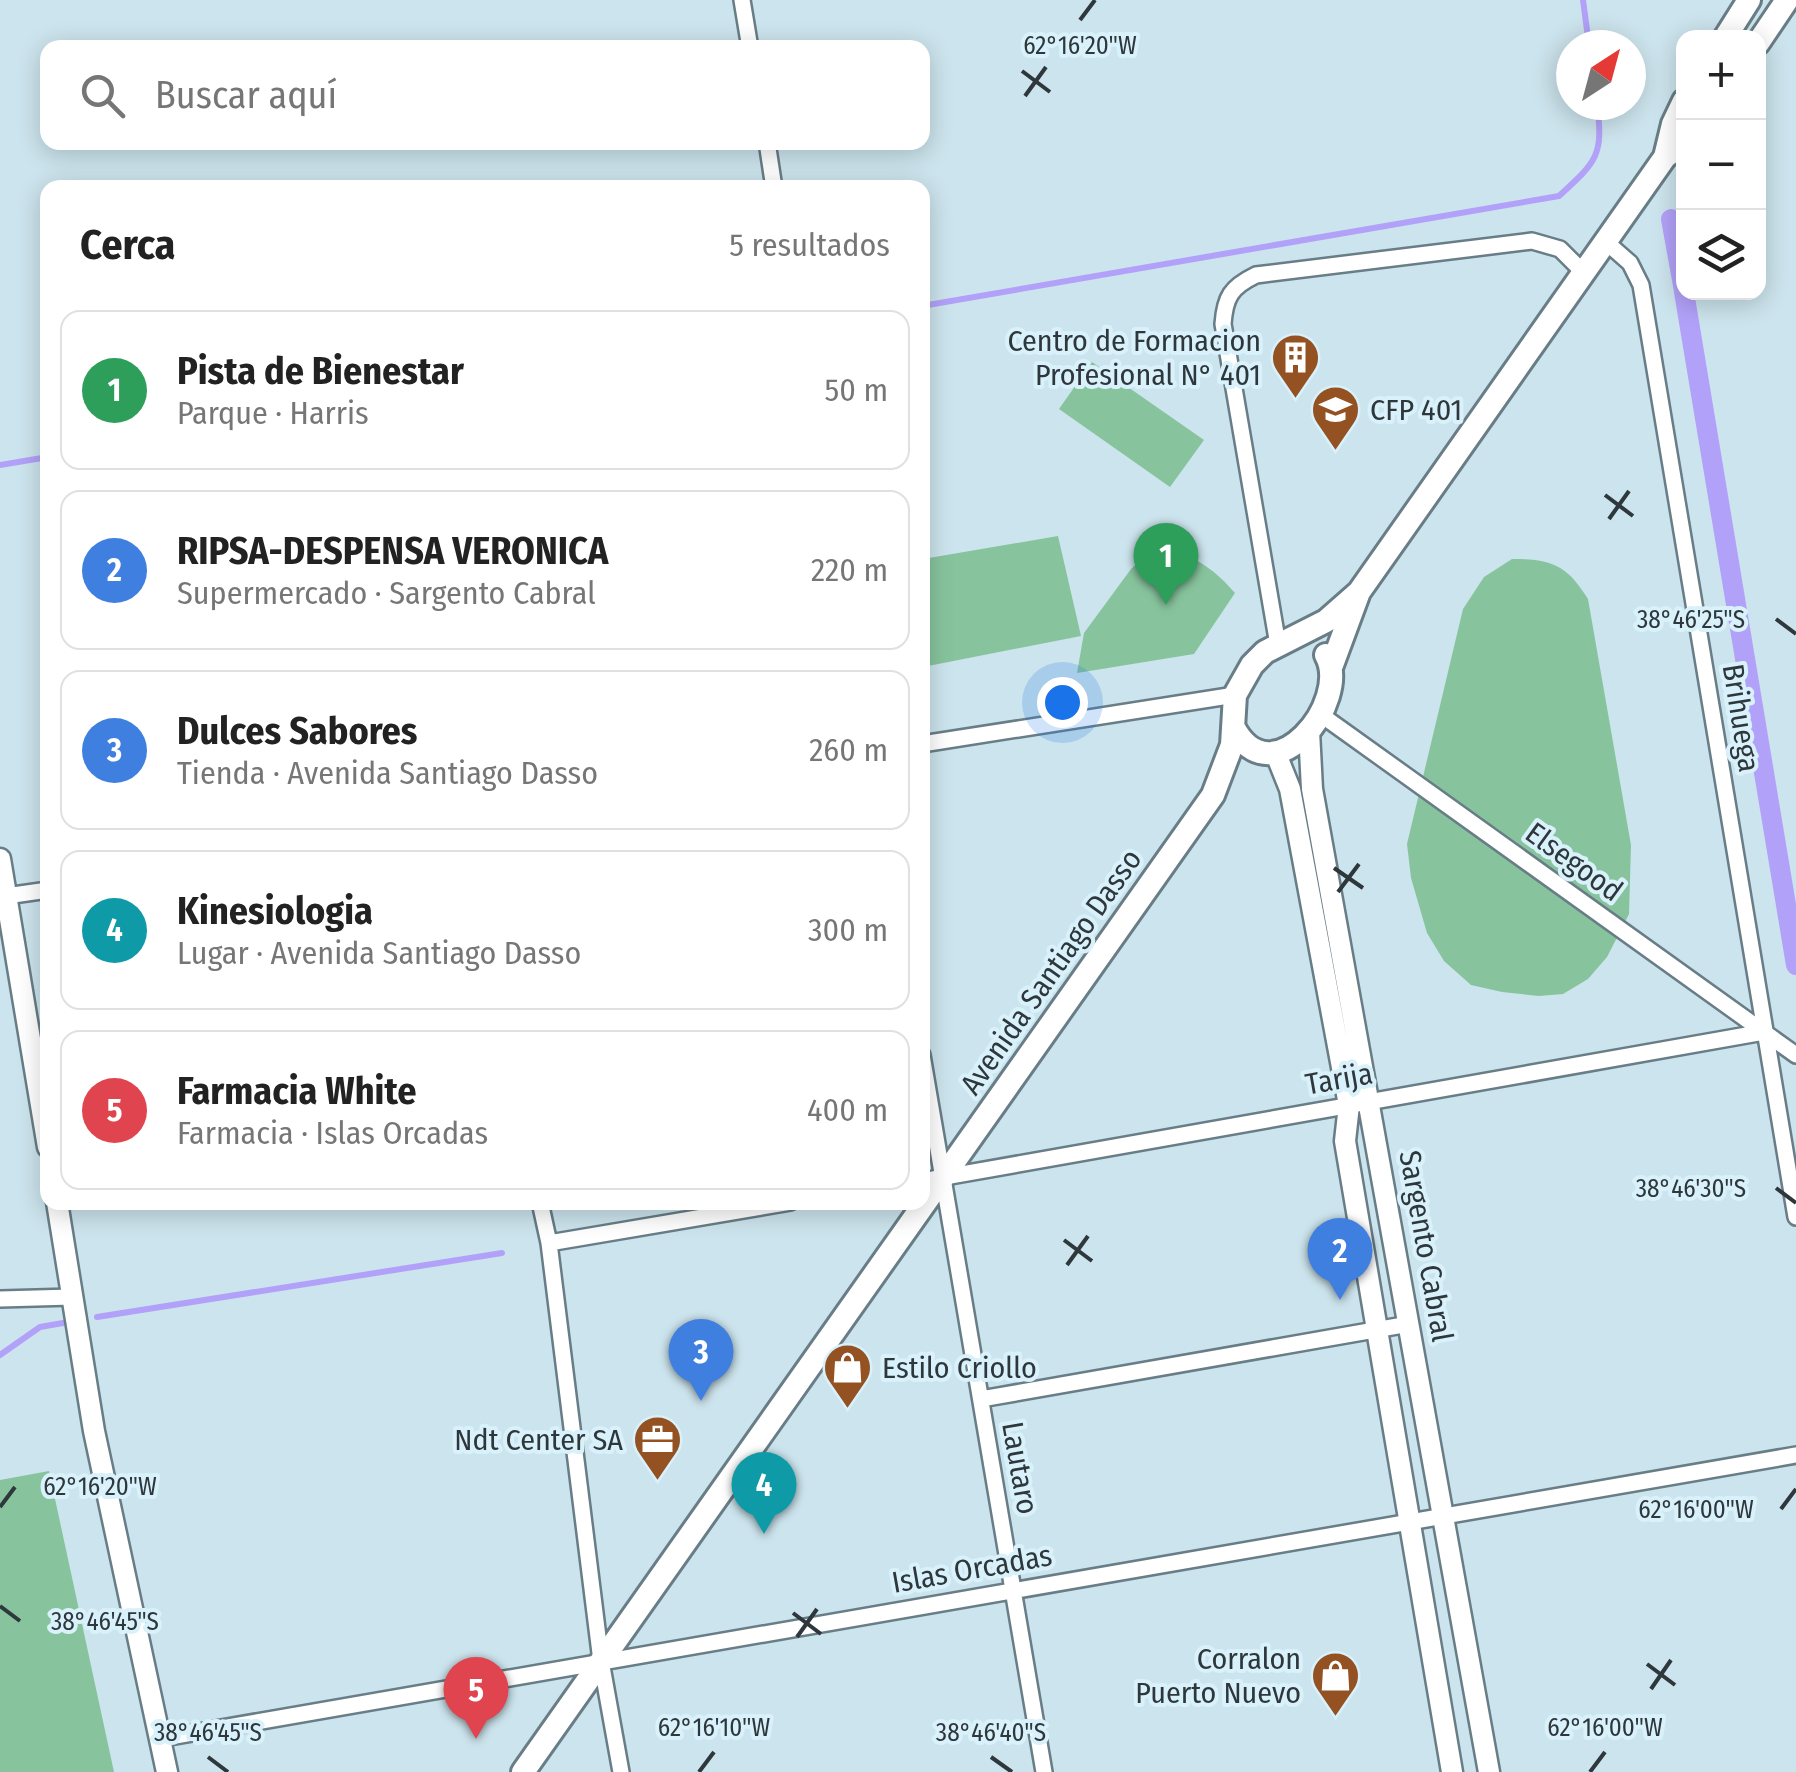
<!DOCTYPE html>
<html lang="es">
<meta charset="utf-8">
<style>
body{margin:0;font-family:"Fira Sans Condensed",sans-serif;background:#f6f6f6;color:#222}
.controls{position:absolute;right:30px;top:30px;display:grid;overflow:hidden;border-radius:20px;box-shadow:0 5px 25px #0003}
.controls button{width:90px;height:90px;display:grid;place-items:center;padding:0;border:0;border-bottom:2px solid #e0e0e0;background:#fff;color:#222;font:50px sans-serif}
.compass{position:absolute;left:1556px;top:30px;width:90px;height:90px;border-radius:50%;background:#fff;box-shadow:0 5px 25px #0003;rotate:36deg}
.you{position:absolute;left:1062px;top:702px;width:35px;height:35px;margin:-25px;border:8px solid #fff;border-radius:50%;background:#1a73e8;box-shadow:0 0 0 15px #1a73e833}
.badge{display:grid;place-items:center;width:65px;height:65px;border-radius:50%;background:#2563eb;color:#fff;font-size:32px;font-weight:700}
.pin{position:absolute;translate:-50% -82px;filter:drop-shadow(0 2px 5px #0008)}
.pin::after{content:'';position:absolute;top:52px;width:35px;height:30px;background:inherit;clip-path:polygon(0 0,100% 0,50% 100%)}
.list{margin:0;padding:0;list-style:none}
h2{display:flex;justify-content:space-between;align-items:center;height:130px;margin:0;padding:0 40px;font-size:42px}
h2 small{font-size:32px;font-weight:400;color:#767676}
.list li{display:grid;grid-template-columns:65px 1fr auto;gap:30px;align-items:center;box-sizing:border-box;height:160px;margin:0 20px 20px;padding:0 20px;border:2px solid #e0e0e0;border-radius:20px}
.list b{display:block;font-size:38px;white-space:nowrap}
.list p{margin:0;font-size:32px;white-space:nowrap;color:#767676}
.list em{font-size:32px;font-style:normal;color:#767676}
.icon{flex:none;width:55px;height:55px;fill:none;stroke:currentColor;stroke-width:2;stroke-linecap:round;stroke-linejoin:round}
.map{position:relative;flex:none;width:1796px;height:1772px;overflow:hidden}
.search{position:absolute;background:#fff;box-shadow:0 5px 25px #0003;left:40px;top:40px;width:890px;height:110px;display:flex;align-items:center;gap:25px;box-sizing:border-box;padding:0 35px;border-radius:20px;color:#767676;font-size:38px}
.panel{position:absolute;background:#fff;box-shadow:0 5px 25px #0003;left:40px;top:180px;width:890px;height:1030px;border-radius:20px}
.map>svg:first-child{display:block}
</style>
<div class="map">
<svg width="1796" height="1772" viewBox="0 0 1796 1772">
<rect width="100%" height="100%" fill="#cce4ed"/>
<path fill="#87c49d" d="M1092,362L1204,440L1170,487L1059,409Z
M1058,536L1081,636L923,667V559Z
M1170,551C1198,557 1217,572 1235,593L1194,654L1077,673L1084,633L1131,569L1142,559Z
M1512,559C1552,559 1567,565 1588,599L1631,845L1629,914L1607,957L1588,979L1563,994L1539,996L1502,992L1471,985L1444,961L1427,933L1411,878L1407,844L1463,609L1484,577Z
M49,1471L114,1772H0V1480Z"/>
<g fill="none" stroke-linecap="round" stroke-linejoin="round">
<path stroke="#b2a1f8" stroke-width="6" d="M1583,0L1589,45
M922,306L1559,196C1596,162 1604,156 1597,105
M0,465L48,457
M97,1317L502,1253
M0,1355L40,1327L63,1323"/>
<path stroke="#b2a1f8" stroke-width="20" d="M1671,219L1684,291
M1684,292L1796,965"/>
<defs>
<path id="minor" d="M742,0L750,48
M767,142L774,188
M1606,242L1630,263L1641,285L1796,1217
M1278,645L1223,324C1225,297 1231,287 1256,275L1532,241L1560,249L1584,273
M1320,714L1796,1055
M922,744L1235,695
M6,896L48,890
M922,1055L1044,1772
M922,1181L1764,1032
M540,1202L549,1243L601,1661L621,1772
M549,1243L791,1202
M0,1299L72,1297
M981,1399L1409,1324
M158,1739L1796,1455"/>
<path id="tertiary" d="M1309,731L1312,789L1489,1772
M1276,754L1290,789L1349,1105L1345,1141L1452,1772
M0,859L48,1147
M57,1202L94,1431L167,1772"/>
<path id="secondary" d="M1725,38L1749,0
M1758,43L1787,0
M1665,157L1673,124L1684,101
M1332,665L1359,592L1665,157L1684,143
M1234,728C1272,799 1352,702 1326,655
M523,1772L1213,795L1232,745L1235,695L1252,665L1265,652L1326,621L1359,592"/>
</defs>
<use href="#minor" stroke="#687d86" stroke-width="20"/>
<use href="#tertiary" stroke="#687d86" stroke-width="25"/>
<use href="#secondary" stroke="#687d86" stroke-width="28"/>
<use href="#minor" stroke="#fff" stroke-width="15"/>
<use href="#tertiary" stroke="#fff" stroke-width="20"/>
<use href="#secondary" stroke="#fff" stroke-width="22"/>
</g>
<path fill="none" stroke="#2e373b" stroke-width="4" d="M1080,20L1095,0M1022,71L1050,92M1025,96L1046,67M1605,495L1633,516M1609,519L1629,491M1776,619L1796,634M1334,868L1363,888M1338,892L1359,864M1776,1188L1796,1203M1064,1240L1092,1261M1067,1265L1088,1236M0,1507L15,1487M1781,1509L1796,1489M0,1606L20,1621M793,1613L821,1634M797,1637L817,1609M1647,1664L1675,1685M1651,1689L1671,1660M208,1757L228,1772M991,1757L1012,1772M699,1772L714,1752M1590,1772L1605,1752"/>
<defs>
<symbol id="building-pin" viewBox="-11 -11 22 30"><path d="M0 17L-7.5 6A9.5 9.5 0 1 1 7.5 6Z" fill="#945121" stroke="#d9f1fa"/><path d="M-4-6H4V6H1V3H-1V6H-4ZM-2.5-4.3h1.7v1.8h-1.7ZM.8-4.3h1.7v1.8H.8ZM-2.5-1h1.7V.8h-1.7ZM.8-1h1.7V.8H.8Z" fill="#fff"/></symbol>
<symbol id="school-pin" viewBox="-11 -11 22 30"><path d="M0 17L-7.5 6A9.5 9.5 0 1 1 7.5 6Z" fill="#945121" stroke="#d9f1fa"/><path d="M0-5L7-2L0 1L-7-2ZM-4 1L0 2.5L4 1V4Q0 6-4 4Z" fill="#fff"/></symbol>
<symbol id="shop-pin" viewBox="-11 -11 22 30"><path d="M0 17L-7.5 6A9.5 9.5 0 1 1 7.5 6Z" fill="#945121" stroke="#d9f1fa"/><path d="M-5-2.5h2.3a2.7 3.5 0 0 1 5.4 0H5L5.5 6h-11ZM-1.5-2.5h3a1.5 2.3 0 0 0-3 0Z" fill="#fff"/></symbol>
<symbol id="office-pin" viewBox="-11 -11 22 30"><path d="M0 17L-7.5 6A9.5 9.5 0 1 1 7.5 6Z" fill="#945121" stroke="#d9f1fa"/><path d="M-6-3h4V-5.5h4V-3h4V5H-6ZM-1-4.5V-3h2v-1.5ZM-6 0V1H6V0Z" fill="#fff"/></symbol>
</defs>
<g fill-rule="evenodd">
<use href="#building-pin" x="1268" y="330" width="55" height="75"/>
<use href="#school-pin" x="1308" y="382" width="55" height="75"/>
<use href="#shop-pin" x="820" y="1340" width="55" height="75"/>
<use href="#office-pin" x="630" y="1412" width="55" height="75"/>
<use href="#shop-pin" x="1308" y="1648" width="55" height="75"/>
</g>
<g text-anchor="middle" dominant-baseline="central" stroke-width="8" stroke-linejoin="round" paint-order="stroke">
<g font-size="30" fill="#2e373b" stroke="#d9f1fa" text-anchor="end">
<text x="1261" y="341">Centro de Formacion<tspan x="1261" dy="34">Profesional N° 401</tspan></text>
<text x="1370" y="410" text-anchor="start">CFP 401</text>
<text x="882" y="1368" text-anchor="start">Estilo Criollo</text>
<text x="623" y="1440">Ndt Center SA</text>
<text x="1301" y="1659">Corralon<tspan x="1301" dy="34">Puerto Nuevo</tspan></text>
</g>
<g font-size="30" fill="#2e373b" stroke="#d9f1fa">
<text transform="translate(1741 718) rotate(81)">Brihuega</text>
<text transform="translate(1574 862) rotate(36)">Elsegood</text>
<text transform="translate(1051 972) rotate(-55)">Avenida Santiago Dasso</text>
<text transform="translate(1339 1079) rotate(-10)">Tarija</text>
<text transform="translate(1426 1246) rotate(80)">Sargento Cabral</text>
<text transform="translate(1020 1468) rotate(80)">Lautaro</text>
<text transform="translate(972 1569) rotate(-10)">Islas Orcadas</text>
</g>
</g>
<g font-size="25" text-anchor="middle" fill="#2e373b" stroke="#d9f1fa" stroke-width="8" stroke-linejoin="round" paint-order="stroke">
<text x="1080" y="54">62°16'20"W</text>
<text x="1691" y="628">38°46'25"S</text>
<text x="1691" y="1197">38°46'30"S</text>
<text x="100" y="1495">62°16'20"W</text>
<text x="1696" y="1518">62°16'00"W</text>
<text x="105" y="1630">38°46'45"S</text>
<text x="714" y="1736">62°16'10"W</text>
<text x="1605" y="1736">62°16'00"W</text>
<text x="208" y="1741">38°46'45"S</text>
<text x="991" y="1741">38°46'40"S</text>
</g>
</svg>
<div class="controls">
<button>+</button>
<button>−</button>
<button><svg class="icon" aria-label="layers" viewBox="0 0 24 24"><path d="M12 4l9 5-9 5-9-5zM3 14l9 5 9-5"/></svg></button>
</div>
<svg class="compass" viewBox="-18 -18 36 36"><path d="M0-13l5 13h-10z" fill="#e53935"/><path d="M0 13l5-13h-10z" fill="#767676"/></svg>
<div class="you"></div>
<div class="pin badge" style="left:1166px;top:605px;background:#2e9e5b">1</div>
<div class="pin badge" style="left:1340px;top:1300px;background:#3f7fe0">2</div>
<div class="pin badge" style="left:701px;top:1401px;background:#3f7fe0">3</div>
<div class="pin badge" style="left:764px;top:1534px;background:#0f9aa8">4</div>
<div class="pin badge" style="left:476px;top:1739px;background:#e0444e">5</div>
<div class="search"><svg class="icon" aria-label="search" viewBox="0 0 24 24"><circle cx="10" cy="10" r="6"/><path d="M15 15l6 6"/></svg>Buscar aquí</div>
<section class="panel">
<h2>Cerca<small>5 resultados</small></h2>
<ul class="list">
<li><span class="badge" style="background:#2e9e5b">1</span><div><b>Pista de Bienestar</b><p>Parque · Harris</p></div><em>50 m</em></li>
<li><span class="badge" style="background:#3f7fe0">2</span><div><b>RIPSA-DESPENSA VERONICA</b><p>Supermercado · Sargento Cabral</p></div><em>220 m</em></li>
<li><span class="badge" style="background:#3f7fe0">3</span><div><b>Dulces Sabores</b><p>Tienda · Avenida Santiago Dasso</p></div><em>260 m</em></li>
<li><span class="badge" style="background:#0f9aa8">4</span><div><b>Kinesiologia</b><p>Lugar · Avenida Santiago Dasso</p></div><em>300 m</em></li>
<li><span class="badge" style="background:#e0444e">5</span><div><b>Farmacia White</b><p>Farmacia · Islas Orcadas</p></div><em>400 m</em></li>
</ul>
</section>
</div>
